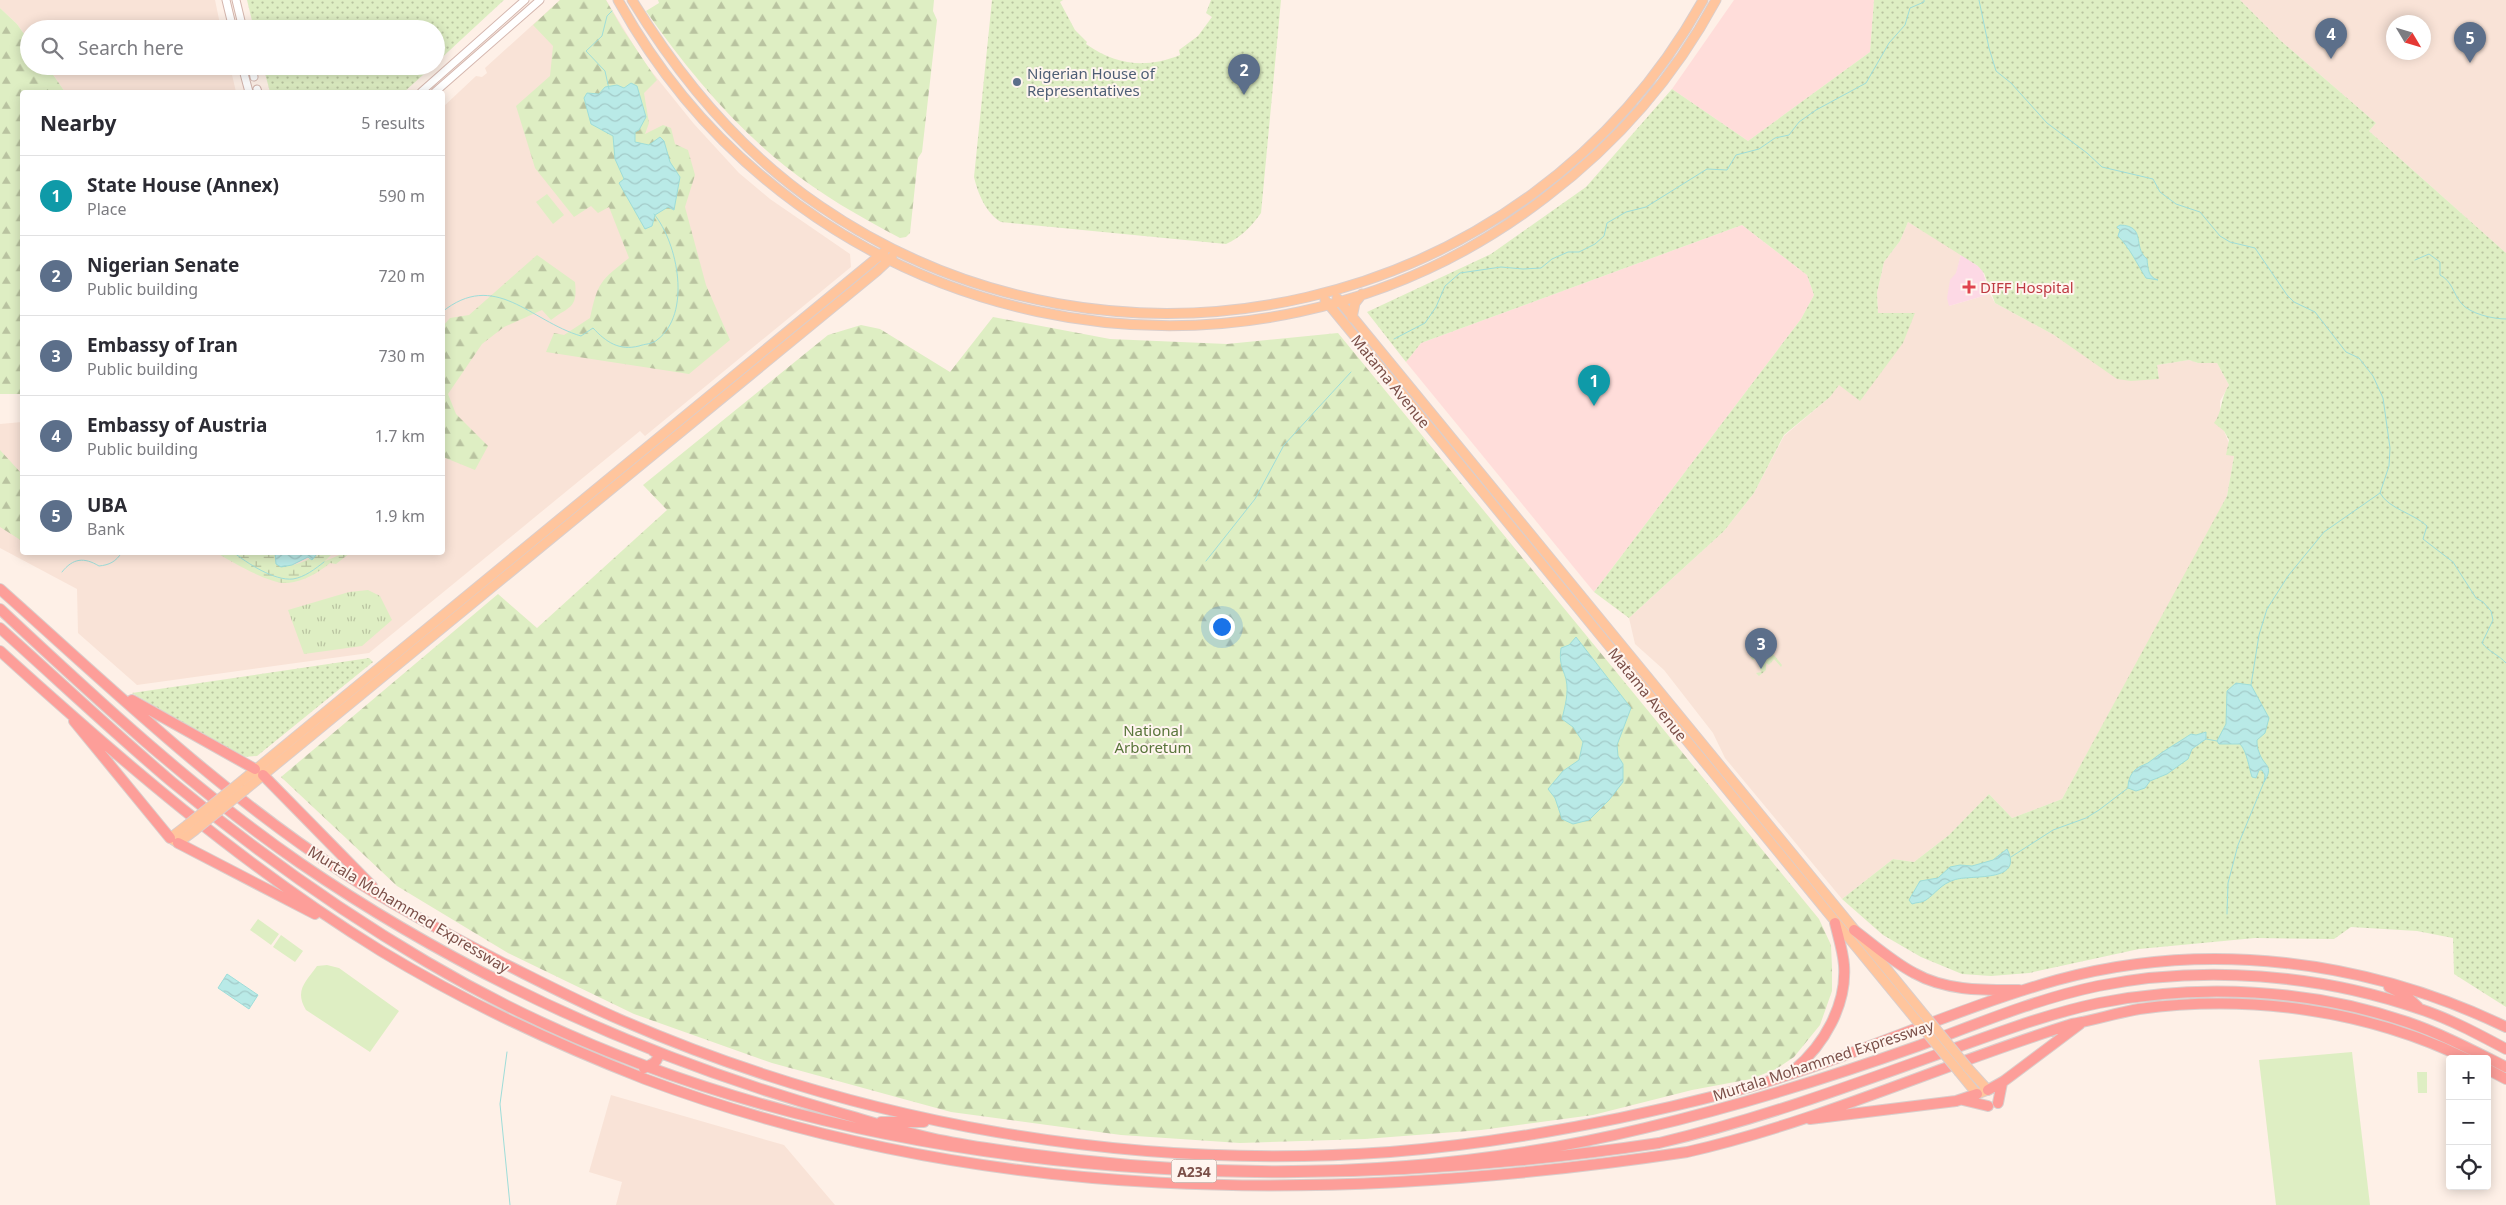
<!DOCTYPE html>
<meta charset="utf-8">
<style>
body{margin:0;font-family:"Noto Sans",sans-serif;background:#f2f2f3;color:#2b2b33}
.controls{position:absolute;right:15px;bottom:15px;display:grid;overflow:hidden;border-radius:5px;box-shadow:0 2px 12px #0003}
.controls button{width:45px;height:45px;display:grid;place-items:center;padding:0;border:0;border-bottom:1px solid #e1e1e2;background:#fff;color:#2b2b33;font:25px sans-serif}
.compass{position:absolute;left:2386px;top:15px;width:45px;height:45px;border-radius:50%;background:#fff;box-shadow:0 2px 12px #0003;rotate:128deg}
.you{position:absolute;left:1221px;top:626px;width:18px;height:18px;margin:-12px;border:4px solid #fff;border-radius:50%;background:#1a73e8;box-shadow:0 0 0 8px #1a73e833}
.badge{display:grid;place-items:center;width:32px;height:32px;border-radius:50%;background:#f24442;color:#fff;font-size:16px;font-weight:700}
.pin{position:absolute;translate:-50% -41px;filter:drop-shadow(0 1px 2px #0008)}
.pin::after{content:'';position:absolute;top:26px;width:18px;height:15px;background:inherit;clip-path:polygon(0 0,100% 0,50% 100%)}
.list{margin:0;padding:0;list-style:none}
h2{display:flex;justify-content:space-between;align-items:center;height:65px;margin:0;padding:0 20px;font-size:21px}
h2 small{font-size:16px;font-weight:400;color:#7c7c81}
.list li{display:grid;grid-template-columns:32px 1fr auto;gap:15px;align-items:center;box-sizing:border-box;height:80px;padding:0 20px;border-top:1px solid #e1e1e2}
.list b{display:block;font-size:19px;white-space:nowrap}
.list p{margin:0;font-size:16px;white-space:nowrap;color:#7c7c81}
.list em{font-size:16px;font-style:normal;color:#7c7c81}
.icon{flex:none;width:28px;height:28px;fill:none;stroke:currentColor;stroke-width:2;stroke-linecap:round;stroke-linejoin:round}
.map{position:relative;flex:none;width:2506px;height:1205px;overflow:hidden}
.search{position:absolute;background:#fff;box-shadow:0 2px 12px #0003;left:20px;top:20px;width:425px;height:55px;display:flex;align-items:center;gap:12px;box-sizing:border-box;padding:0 18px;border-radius:28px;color:#7c7c81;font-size:19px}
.panel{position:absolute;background:#fff;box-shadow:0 2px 12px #0003;left:20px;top:90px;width:425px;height:465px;border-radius:5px}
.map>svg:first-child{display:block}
</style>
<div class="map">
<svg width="2506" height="1205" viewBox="0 0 2506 1205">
<defs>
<pattern id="grass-dots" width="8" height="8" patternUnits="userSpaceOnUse" patternTransform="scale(1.25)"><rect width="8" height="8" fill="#deeec3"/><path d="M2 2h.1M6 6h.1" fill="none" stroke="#b9c3a0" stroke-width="1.8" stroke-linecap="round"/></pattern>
<pattern id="forest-firs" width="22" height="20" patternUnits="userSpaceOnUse" patternTransform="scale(1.25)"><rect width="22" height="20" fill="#deeec3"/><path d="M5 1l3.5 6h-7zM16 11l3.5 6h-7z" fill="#b9c3a0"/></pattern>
<pattern id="wetland-marsh" width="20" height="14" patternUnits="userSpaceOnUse" patternTransform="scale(1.25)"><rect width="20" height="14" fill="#deeec3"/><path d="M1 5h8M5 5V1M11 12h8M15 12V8" fill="none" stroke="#b9c3a0"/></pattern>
<pattern id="park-tufts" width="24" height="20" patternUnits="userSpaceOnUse" patternTransform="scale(1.25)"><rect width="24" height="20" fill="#deeec3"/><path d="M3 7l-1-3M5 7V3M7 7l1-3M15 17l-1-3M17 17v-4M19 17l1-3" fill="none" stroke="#b9c3a0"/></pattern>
<pattern id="water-waves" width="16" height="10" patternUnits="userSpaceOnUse" patternTransform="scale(1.25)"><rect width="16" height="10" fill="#b9eae7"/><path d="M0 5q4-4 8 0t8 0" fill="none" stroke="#a3cac8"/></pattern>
</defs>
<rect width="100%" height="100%" fill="#fef0e7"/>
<path fill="#f9e3d7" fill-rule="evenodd" d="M0,0H215L221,29H29V41L17,24L0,8Z
M560,0H606L644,62L694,124L739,173L770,199L850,254L851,267L645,436L640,431L369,653L137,685L78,633L77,589L0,548V424L22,422V552H442L443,107L476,76L482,77L487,73L485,68Z
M2240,0H2506V253L2369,131L2376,123L2281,41ZM2394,22H2424V52H2394Z
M47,66H230L236,92H65Z
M1908,222L1961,254L1949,306L1990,294L1995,303L2054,335L2159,379L2157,365L2189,360L2198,363H2217L2229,385L2220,401V415L2224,431L2234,456L2227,496L2211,528L2062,799L2012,818L1989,794L1949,835L1914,862L1893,859L1842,899L1725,758L1713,733L1664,670L1635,644L1629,618L1724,531L1754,493L1784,436L1830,397L1839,384L1859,400L1878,313L1877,293L1884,262L1900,241Z
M611,1095L784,1145L835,1205H616L622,1182L589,1172Z"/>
<path fill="#ffddda" d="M1734,0H1874L1870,52L1748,141L1672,89Z
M1742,225L1807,275L1814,295L1801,319L1594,592L1406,362L1421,343Z"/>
<path fill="#fdd9e5" d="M1961,254L1982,269L1990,294L1949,306L1947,298L1950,280L1956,273Z"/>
<path fill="url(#grass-dots)" d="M247,0H504L436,63V29H254Z
M992,0H1063L1060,2L1075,30L1087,42L1086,44C1116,65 1146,69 1180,55L1179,50L1198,36L1212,17L1206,13L1211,0H1281L1261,213C1252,226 1240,238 1226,244L1001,222C986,213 978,194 974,177Z
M1874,0H2240L2281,41L2376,123L2369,131L2506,253V1007L2454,974L2453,938L2417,931L2351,927L2334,939L2255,938L2139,949L2029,973L1991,976L1962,974L1921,957L1883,935L1842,899L1893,859L1914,862L1949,835L1989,794L2012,818L2062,799L2227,496L2234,456L2226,455L2229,440L2224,431L2214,423C2223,411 2220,398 2229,385L2217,363H2198L2189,360L2157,365L2159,379L2131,381L2117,379L2054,335L1995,303L1984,273L1978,266L1908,222L1900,241L1884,262L1877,293L1878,313H1915L1903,343L1860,401L1839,385L1830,397L1784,435L1754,493L1724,531L1629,618L1594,592L1801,319L1814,295L1807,275L1742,225L1421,343L1406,362L1367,312L1491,254L1586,187L1672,89L1748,141L1870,52Z
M263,66H433L404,92H270Z
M1766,645L1782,665L1781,667L1774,659L1769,665L1766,663V670L1759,676L1756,673L1761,672L1759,666L1764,661L1758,654L1753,660L1750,657Z
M369,658L373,662L257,756L242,757L132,693Z"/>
<path fill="url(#forest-firs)" d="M560,0H606L622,28L657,80L644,93L649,123L645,134L663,125L671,128L675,144L688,150L695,175L685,207L706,285L730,340L689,374L546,352L554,333L564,335L590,318C598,282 600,281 629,258L609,207L598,213L591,206L574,217L535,168L516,106L550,76L553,46L533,25Z
M658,0H934L933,11L937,20L922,152L918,158L910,233L906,237L900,238C860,217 820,194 785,166C731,123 685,67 646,11L659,3Z
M0,8L17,24L29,41V66H47L65,92H22V394H0Z
M537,255L575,282C578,309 569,306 551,320L542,310L504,327L482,344L448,394L456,414L488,446L475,470L443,457V326L450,318L469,315Z
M993,317L1110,339L1227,344L1338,333L1819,919L1831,945L1832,967V991L1820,1025L1794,1057L1776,1069L1751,1079L1692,1090L1593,1115L1481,1130L1365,1139L1240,1143L1121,1135L951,1112L772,1063L634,1014L508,953L397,886L281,777L498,594L537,628L667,510L643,485L828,335L861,325L880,329L950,372Z
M0,450L22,474V541L0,527Z"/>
<path fill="url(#wetland-marsh)" d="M217,553H275L276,564C281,564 288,566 293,565C308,562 313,553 333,553L325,561C334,558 340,553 350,553L336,564L330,563C318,573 304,581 288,583C271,585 232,562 217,553Z"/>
<path fill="url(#park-tufts)" d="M368,590L380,596L392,620L362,646L304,654L288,610L349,592Z"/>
<path fill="#deeec3" d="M547,194L564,215L553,224L536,202Z
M258,919L279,934L271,945L250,930Z
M281,935L303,951L295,962L273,947Z
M327,965L339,968L399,1011L370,1052L306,1010C294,990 306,982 317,966Z
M2352,1052L2370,1205H2276L2259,1060Z
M2417,1072H2427V1093H2418Z"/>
<path fill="url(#water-waves)" stroke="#9eddd9" d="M631,83L637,86L646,117L639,130L635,132V142L649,145L660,137L664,141L670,162L680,177L674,210L668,207L655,215L652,226L645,229L619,183L624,179L615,159L613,136L591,124L584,98L587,93L599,94L605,87L617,85L624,88Z
M2120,225C2147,226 2132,247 2147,259C2148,269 2148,277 2158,280L2146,278C2137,264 2130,248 2118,236L2120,230L2117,227Z
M275,553V552L324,553L317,554L312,560L308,557L292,565L281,567L276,564Z
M1576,637L1631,708L1617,745L1618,756L1623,764V782L1609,800L1589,820L1573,824L1562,819L1555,798L1548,789L1563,771L1579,760L1583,742L1573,727L1562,719C1565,706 1569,693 1566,679C1562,666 1559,663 1561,648L1569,645Z
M2236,683L2251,685L2269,718L2265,733L2257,740C2257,744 2257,748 2259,752C2263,766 2275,765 2264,782L2265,775L2262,770H2259L2256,778L2252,777C2249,768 2247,751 2240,744H2219L2217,741L2226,724L2227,691Z
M2206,732V739L2192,749L2188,759L2167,774L2150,781L2145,788L2136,791L2128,788C2128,781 2130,775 2135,770C2140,765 2147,765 2152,760C2164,750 2178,743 2191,734L2196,735Z
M2007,849C2025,884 1969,874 1954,880C1941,884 1936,893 1926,900C1922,903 1917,902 1912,904L1909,900L1920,881L1938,878L1950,867L1960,865L1972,866L1993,860Z
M227,974L258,995L249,1009L218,988Z"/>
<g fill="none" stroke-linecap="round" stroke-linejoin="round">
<path stroke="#9eddd9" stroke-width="1" d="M1979,0L1989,48L1996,71L2011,83L2047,123L2087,153L2102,167L2153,179L2160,192L2176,204L2200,212L2220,236L2230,242L2255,248L2287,295L2294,302L2315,312L2346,352L2359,358L2373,376L2383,398L2390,448L2389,466L2380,493C2389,509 2413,513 2427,526L2423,539L2453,562L2476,598L2483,602L2491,611L2493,620L2482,643C2489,652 2499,655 2506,663
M609,89L605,71L586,51L602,36L607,16L612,11
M2415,260L2429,254L2440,262V275C2452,281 2453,293 2461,303C2470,314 2493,319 2506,319
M442,312C495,269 530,321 581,336L593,328C606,342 619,351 639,346C644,344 653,344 657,340C692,314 678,243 654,214
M1394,339L1425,323L1436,307L1445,286L1460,273L1501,267L1523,269L1541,268L1552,259L1568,252H1579L1595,244L1604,236L1607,223L1626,212L1646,207L1707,169L1727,170L1736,155L1759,149L1775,138L1789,135L1799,122L1816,110L1866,83L1889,43L1905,25L1910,8L1924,2V0
M233,552C247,563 274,581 293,579C305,577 315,569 324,562
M1206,561L1255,499L1284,445L1351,372
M62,572C73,558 84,557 99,566C109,565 116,562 122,552
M2251,685L2259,635L2267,609L2288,576L2324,532L2380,493
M2206,739L2217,741
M2011,857L2053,830L2086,818L2099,810L2128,788
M2227,914L2228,883L2238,845L2264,782
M507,1052L500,1104L510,1205"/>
<defs>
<path id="minor" d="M226,0L233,29
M236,0L243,29
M242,66L249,92
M252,66L254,77
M257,89L258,92
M421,92L525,0
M435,92L540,0"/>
<path id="major" d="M618,0C802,334 1243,431 1546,197C1617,143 1674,78 1716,0
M632,0C681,80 742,153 820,206C1116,409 1528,315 1703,0
M1337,298L1927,1018
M1325,300L1917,1021
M1352,318L1355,303L1362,294
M238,784L884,252
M245,790L877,271L892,257
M187,825L170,838L178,843L194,831
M1959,1072L1977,1094L1988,1090L1968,1068"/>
<path id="highway" d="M0,589C111,688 220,793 345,874C394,906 447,934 499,961C539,981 579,1002 621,1020C860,1124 1129,1171 1390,1152C1503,1143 1613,1122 1723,1094C1838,1065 1944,1012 2057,980C2207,939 2367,960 2506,1027
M0,609C95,698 193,789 300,863C465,976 648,1059 840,1113C875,1123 909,1134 945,1141C989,1150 1034,1155 1079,1160C1268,1181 1460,1173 1645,1128C1738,1106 1828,1078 1918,1046C1977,1024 2036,999 2098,986C2203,965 2319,974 2420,1009C2450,1019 2478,1034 2506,1049
M0,628C57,679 113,732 172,782C252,848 337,909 427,962C793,1178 1247,1205 1659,1143C1757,1120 1850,1086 1944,1052C1995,1034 2046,1014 2099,1003C2200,983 2310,989 2407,1022C2442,1034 2474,1051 2506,1067
M0,651C119,759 243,866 381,951C465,1002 553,1043 645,1079C983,1205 1333,1205 1687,1152C1819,1122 1943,1064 2072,1024C2095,1020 2116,1013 2139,1009C2249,994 2367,1010 2467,1059
M132,700L255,769
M74,721L170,838
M263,775L372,886
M178,843L315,914
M1854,930C1874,945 1893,962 1914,973C1946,991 1983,990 2019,990
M2389,987L2405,995L2418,1007
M644,1068C652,1064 658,1063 658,1054L652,1050
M2487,1069L2506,1079
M1794,1070C1824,1045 1847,1005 1844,965C1843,951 1838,936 1835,923
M1988,1090L2004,1081L2080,1024
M1963,1100L1988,1106
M1998,1103L2002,1083
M1810,1119L1956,1101L1977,1094
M881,1122H924"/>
</defs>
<use href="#minor" stroke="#d4b6ae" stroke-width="9"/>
<use href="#major" stroke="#dacecc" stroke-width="11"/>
<use href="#highway" stroke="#dacecc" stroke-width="12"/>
<use href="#minor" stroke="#fff" stroke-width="7"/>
<use href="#major" stroke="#ffc59d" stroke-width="9"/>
<use href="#highway" stroke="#fd9e99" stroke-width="10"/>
<defs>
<path id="major-bridge" d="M187,825L238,784
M194,831L245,790
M1927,1018L1968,1068
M1917,1021L1959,1072"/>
</defs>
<use href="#major-bridge" stroke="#dacecc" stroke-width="11" stroke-linecap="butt"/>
<use href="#major-bridge" stroke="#ffc59d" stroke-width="9"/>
</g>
<circle fill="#5c6f8a" stroke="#fff5ef" stroke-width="2" cx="1017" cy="82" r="5"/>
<path fill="#e0444e" stroke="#fff5ef" stroke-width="2" d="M1966.5 279.5h5v5h5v5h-5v5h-5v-5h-5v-5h5z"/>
<g text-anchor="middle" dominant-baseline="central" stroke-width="4" stroke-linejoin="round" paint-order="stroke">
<rect fill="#fff5ef" stroke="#a3817a" stroke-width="1" x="1171.5" y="1159.5" width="45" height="23" rx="4"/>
<g font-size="14" font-weight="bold" fill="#7b4f48">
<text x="1194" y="1171">A234</text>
</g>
<g font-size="15" fill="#4e5e75" stroke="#fff5ef" text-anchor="start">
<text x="1027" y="73">Nigerian House of<tspan x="1027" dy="17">Representatives</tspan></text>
</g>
<g font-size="15" fill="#be3a42" stroke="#fff5ef" text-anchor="start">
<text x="1980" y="287">DIFF Hospital</text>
</g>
<g font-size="15" fill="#7b4f48" stroke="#fff5ef">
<text transform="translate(1391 381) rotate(51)">Matama Avenue</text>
<text transform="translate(1648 694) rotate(51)">Matama Avenue</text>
<text transform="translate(409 909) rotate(31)">Murtala Mohammed Expressway</text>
<text transform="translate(1823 1060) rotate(-18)">Murtala Mohammed Expressway</text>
</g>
<g font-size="15" fill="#58753a" stroke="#fff5ef">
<text x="1153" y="730">National<tspan x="1153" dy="17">Arboretum</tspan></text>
</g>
</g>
</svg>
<div class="controls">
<button>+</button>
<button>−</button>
<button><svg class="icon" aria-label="locate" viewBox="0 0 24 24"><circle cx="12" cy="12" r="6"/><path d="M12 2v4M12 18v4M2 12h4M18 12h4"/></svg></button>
</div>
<svg class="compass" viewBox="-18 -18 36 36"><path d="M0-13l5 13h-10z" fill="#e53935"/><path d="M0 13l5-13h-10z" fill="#7c7c81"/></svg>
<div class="you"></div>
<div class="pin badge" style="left:1594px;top:406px;background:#0f9aa8">1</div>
<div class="pin badge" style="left:1244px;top:95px;background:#5c6f8a">2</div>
<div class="pin badge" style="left:1761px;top:669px;background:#5c6f8a">3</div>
<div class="pin badge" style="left:2331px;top:59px;background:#5c6f8a">4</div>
<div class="pin badge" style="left:2470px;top:63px;background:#5c6f8a">5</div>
<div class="search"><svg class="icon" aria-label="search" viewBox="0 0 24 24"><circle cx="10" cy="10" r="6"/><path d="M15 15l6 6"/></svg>Search here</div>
<section class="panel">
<h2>Nearby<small>5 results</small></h2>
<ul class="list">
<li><span class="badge" style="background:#0f9aa8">1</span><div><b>State House (Annex)</b><p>Place</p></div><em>590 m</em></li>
<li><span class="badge" style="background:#5c6f8a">2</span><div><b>Nigerian Senate</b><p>Public building</p></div><em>720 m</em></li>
<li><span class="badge" style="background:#5c6f8a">3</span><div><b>Embassy of Iran</b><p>Public building</p></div><em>730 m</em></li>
<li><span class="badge" style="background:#5c6f8a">4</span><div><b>Embassy of Austria</b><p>Public building</p></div><em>1.7 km</em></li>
<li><span class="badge" style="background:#5c6f8a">5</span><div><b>UBA</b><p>Bank</p></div><em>1.9 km</em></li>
</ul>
</section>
</div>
